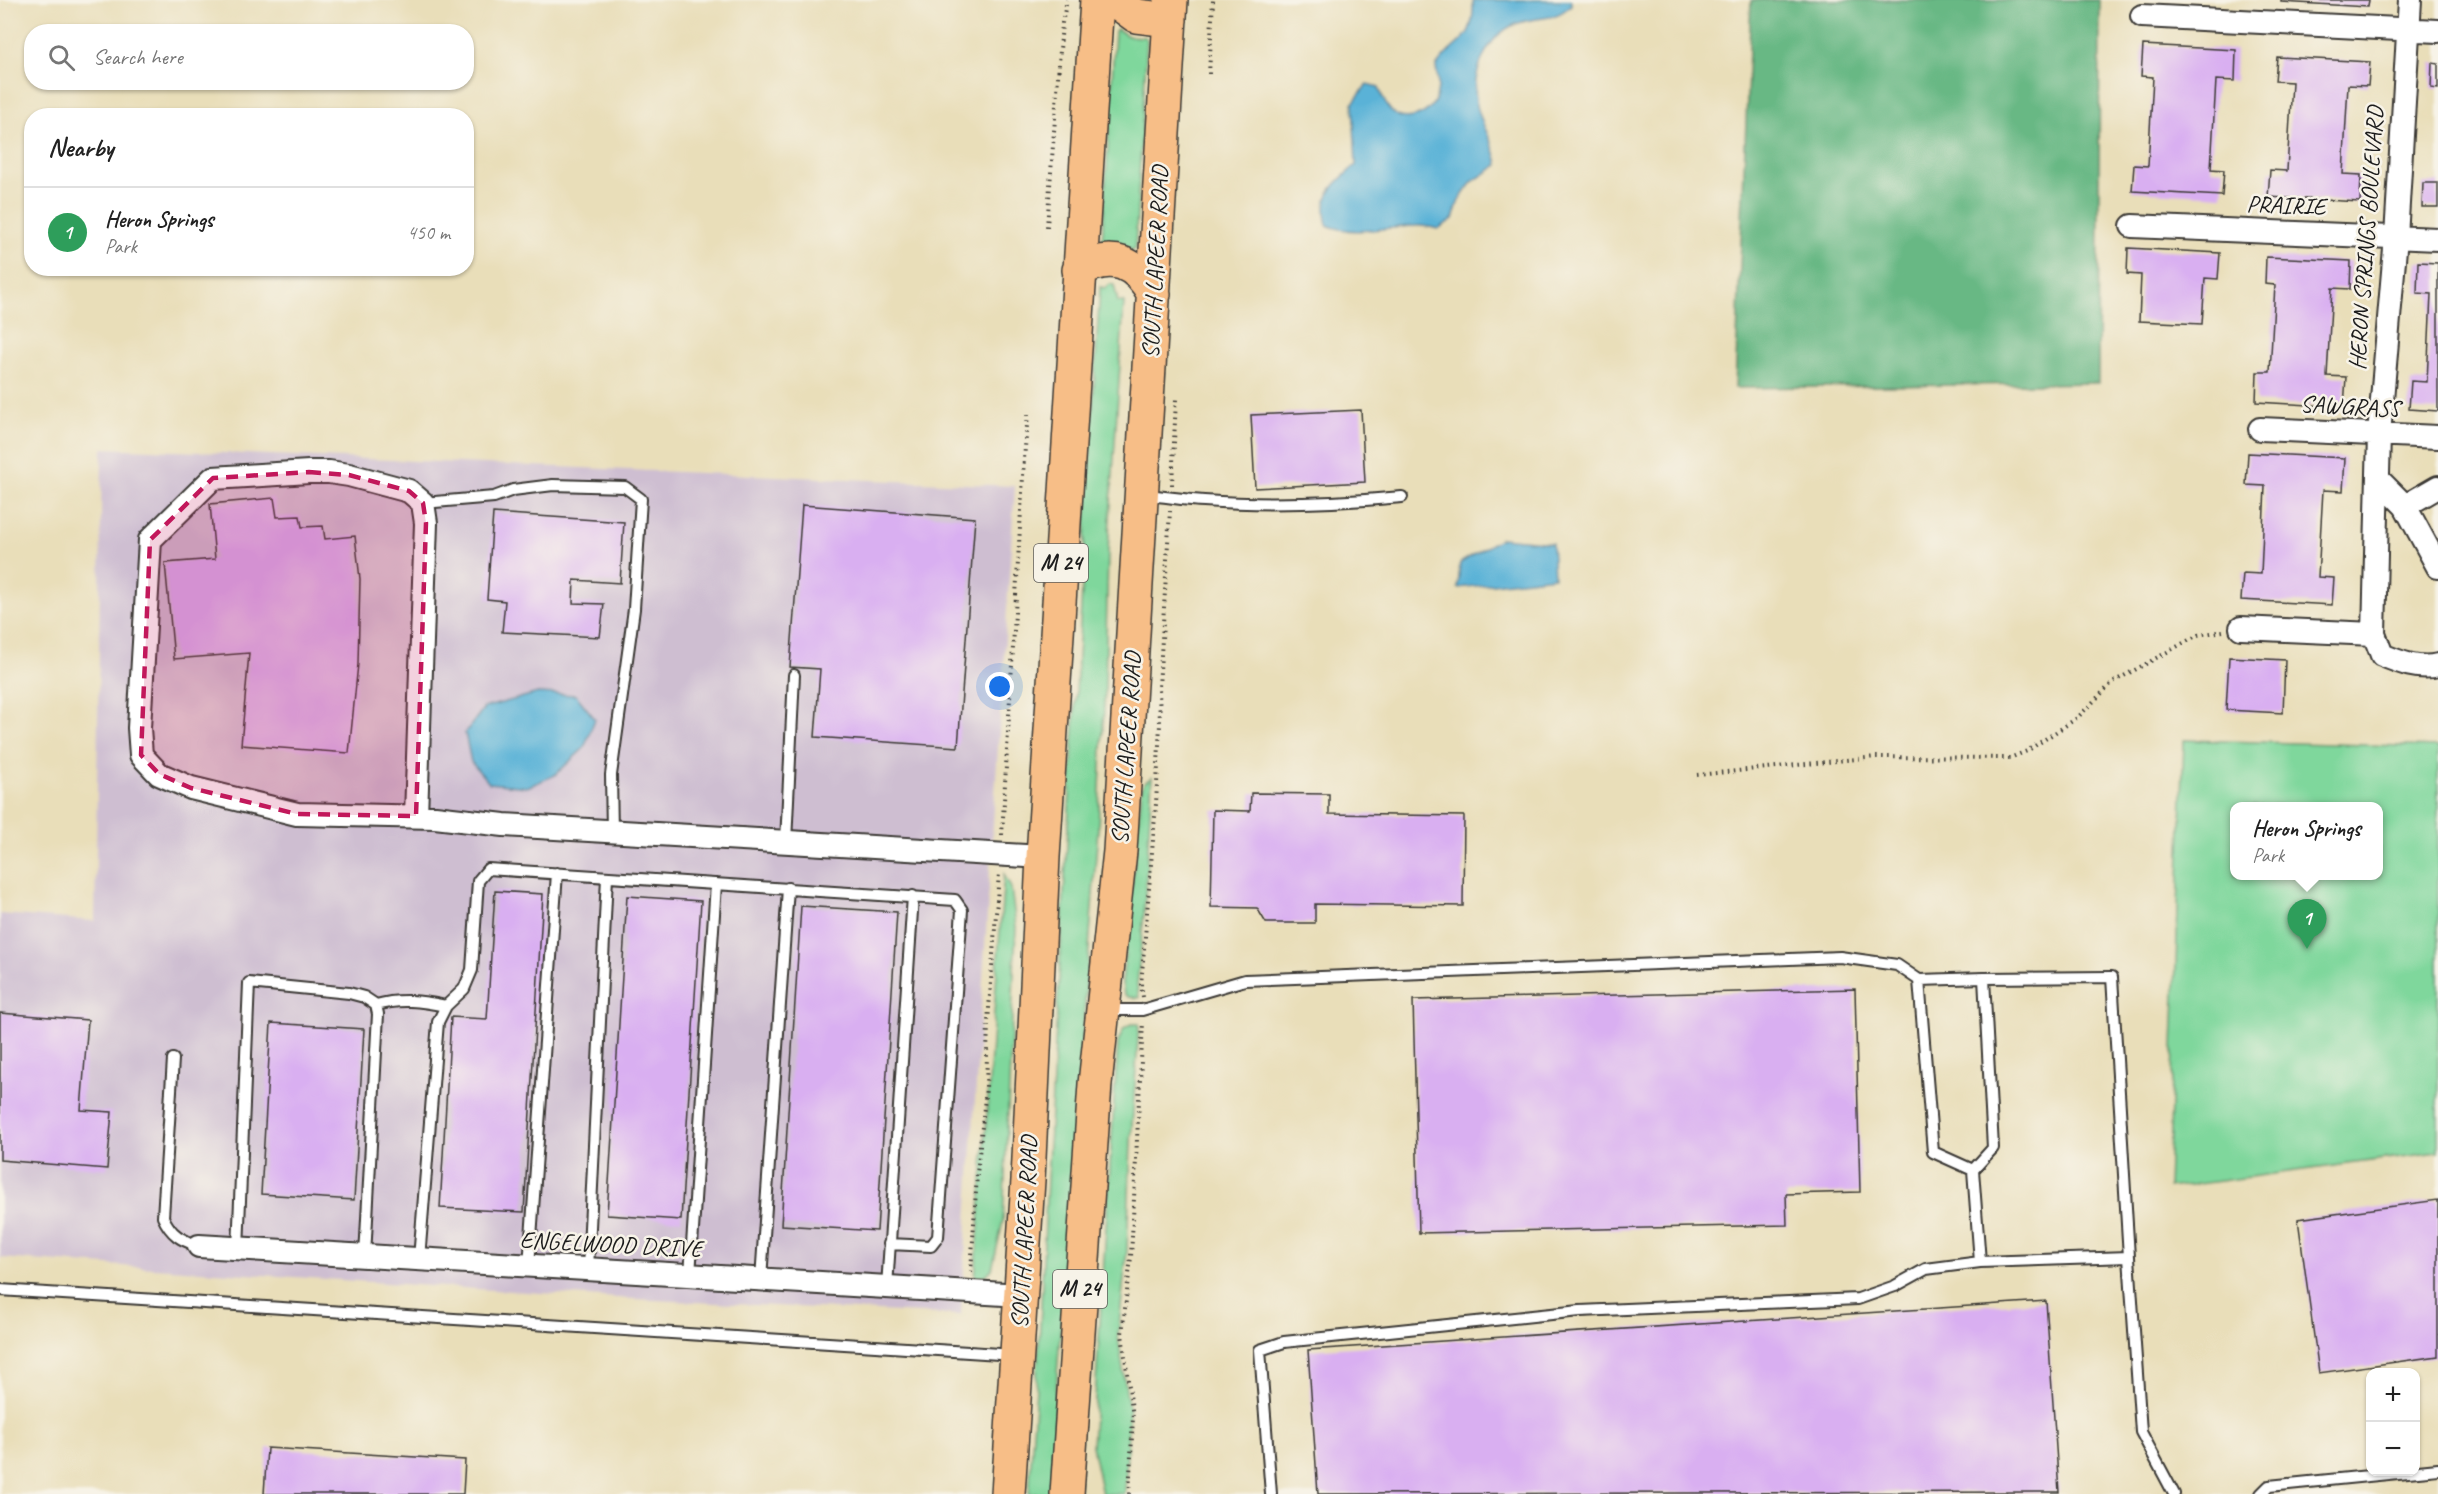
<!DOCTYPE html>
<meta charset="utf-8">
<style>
body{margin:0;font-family:Caveat,sans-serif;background:#f2f2f2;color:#222}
.controls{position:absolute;right:18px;bottom:18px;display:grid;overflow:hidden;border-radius:12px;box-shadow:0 2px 4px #0004}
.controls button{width:54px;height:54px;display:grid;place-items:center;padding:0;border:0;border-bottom:2px solid #e0e0e0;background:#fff;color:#222;font:30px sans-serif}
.you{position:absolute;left:1000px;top:687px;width:21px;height:21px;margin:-15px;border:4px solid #fff;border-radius:50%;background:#1a73e8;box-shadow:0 0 0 9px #1a73e833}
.badge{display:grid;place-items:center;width:39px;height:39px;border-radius:50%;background:#111827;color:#fff;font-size:20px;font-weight:700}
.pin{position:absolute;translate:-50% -50px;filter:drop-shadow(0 2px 3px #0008)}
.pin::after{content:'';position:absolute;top:32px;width:21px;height:18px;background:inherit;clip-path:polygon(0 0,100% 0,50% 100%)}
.popup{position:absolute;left:2230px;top:802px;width:153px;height:78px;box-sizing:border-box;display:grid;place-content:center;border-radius:12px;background:#fff;filter:drop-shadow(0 2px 4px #0005);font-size:20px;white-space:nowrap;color:#767676}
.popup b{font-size:22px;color:#222}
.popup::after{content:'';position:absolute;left:50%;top:100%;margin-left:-12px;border:12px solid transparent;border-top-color:#fff}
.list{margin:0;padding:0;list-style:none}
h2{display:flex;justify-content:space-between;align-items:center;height:78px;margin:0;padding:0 24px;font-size:26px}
h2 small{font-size:20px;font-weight:400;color:#767676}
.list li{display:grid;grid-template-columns:39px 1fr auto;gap:18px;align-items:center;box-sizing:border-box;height:90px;padding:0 24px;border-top:2px solid #e0e0e0}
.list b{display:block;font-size:22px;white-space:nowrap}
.list p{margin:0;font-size:20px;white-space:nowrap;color:#767676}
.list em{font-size:20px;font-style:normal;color:#767676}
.icon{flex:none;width:33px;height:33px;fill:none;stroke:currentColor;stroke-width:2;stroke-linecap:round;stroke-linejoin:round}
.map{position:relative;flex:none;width:2438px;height:1494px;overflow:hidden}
.search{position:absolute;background:#fff;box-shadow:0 2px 4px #0004;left:24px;top:24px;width:450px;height:66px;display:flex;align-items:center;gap:15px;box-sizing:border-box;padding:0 21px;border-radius:24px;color:#767676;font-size:22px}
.panel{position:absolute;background:#fff;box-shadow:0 2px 4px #0004;left:24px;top:108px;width:450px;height:168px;border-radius:24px}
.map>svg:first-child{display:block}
</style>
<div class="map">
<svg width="2438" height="1494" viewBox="0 0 2438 1494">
<rect width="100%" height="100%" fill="#f7f3e8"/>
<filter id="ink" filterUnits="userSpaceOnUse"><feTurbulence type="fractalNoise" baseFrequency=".0167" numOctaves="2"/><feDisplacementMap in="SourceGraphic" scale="12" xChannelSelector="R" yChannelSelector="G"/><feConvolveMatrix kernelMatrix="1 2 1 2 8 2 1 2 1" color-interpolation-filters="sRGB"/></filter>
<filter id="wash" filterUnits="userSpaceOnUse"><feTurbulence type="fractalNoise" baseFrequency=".008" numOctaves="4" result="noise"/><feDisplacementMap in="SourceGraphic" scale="24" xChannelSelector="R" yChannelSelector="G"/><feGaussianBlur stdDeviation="1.35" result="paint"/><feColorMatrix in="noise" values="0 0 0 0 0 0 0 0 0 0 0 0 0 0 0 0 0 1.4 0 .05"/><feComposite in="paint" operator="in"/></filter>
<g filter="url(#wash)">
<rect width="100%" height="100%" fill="#e9deb9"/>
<path fill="#cebed1" d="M102,448L1015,486L961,1315L633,1299L0,1258V914L95,921Z"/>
<path fill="#7fd79c" stroke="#4e7a5c" stroke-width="1.5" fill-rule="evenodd" d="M1117,29L1128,36L1145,37L1147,40L1135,249L1132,250L1102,244L1115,31Z
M1110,284L1114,285L1118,302H1124L1108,550L1105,688L1098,828L1057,1375L1052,1494H1029L1040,1327L1047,1180L1100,287L1105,288Z
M2184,740L2438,747V1152L2168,1188ZM2235,806H2379V876H2235Z
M1152,777L1144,914L1137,985L1139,998L1128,997L1124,994L1122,983L1142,788L1144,783Z
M1004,874L1011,888L1016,927L1003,1221L992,1269L986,1275L975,1279Z
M1131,1024H1139L1131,1141L1127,1250L1118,1336L1129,1410L1125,1494H1102L1092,1446L1118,1042L1124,1028Z"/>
<path fill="#67b884" stroke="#426a50" stroke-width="1.5" d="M1751,0H2100L2098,383L1735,388Z"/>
<path fill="#5ab2d7" stroke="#3b677a" stroke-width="1.5" d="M1473,0H1571V5C1553,23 1537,15 1516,24C1488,35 1472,71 1476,100C1479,124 1495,142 1498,165L1472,182L1459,200L1453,219L1438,229C1430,227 1422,225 1414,226C1385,227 1354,237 1327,225C1319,193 1335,184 1356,165L1353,103L1367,84L1379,87C1382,96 1385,105 1392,112C1404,123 1424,117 1433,104C1440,93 1438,79 1436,67C1455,37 1475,46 1473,0Z
M1501,538L1552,543L1554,577L1458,588L1460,563Z
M538,693L576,695L595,719L584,748L555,775L527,787L489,783L471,762L465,733L484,708Z"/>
<g id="blocks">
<path fill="#d9aff1" d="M2281,0H2369L2368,7L2281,2Z
M2143,45L2236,50L2235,81L2216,80L2211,169L2224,170L2222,196L2132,191L2134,165L2148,166L2153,77L2141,76Z
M2277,57L2370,62L2368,86L2348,85L2343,174L2361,175L2360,202L2268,197L2270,170L2287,171L2292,82L2275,81Z
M2432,63L2438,64V89L2431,88Z
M2423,183H2438V207H2422Z
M2128,248L2220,253L2218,279L2205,278L2202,324L2139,321L2141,275L2127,274Z
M2266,257L2351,261L2350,289L2332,288L2327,376L2346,377L2344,407L2256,402L2257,372H2270L2275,285L2265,284Z
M2418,262L2438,263V411L2409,409L2411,381L2427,382L2431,294L2417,293Z
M1361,410L1365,482L1255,488L1251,415Z
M2248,453L2345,458L2343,491L2323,490L2318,577L2334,578L2332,605L2241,600L2243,573L2261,574L2265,486L2246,485Z
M274,498L277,517L300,516L302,527L323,526L325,539L355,536L360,579L358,664L349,753L241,745L249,653L174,659L165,563L215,559L210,504Z
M802,505L975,518L958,747L815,737L820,669L790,667Z
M493,513L624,522L620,583L574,580L573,603L604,604L600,637L502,632L505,601L487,599Z
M2229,657L2285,660L2283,713L2226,710Z
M1251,793L1329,794V814L1464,816L1463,906L1315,904V923H1266L1257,908L1211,907L1213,810L1250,811Z
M495,891L543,894L524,1212L440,1208L451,1017L487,1019Z
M627,896L701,901L681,1220L607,1215Z
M801,906L897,912L877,1231L781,1225Z
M1855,989L1860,1192L1786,1194L1787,1225L1419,1233L1413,1000Z
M0,1013L88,1020L81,1110L112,1112L107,1169L0,1160Z
M271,1023L364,1029L354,1200L261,1194Z
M2438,1200V1356L2319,1373L2298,1219Z
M2046,1301L2059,1492L1318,1494L1308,1350Z
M267,1448L465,1460L463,1494H264Z"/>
</g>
</g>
<g filter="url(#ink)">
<use href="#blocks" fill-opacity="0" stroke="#3b3934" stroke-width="1.5"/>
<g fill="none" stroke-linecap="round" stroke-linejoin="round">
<defs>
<path id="lane" d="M1144,495C1164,496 1184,500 1204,501C1270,506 1337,503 1402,497
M423,503L494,497L513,490L553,485L625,487L641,499L634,609L611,775L612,832
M786,842L794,675
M1984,978L2112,977L2129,1257
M1919,980L1984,978L1993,1148L1973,1170L1980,1262
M376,1005C401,998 421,1001 446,1006
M1108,1010H1142L1245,980L1840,957L1897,965L1919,980L1933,1152L1973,1170
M173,1059L163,1217C171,1235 181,1240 199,1246
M238,1249L249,983L349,993L364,997L376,1005L378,1014L365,1256
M419,1259L438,1022L446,1006L464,989L472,970L478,881L488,869L955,900L962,910L938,1237L931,1246L889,1244
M529,1266L557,873
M588,1269L607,877
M690,1275L716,884
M761,1279L788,888
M887,1287L913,896
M0,1290L1015,1355
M1271,1494L1260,1350L1284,1342L1580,1311L1858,1299L1895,1286L1926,1269L1980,1262L2129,1257L2141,1432L2174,1494
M2261,1494L2269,1486L2438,1469"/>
<path id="street" d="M2410,0L2396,237L2379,434L2374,634L2382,655C2399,662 2419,670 2438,665
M2142,16L2438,31
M2132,226L2438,239
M2260,429L2438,437
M2379,480L2405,506L2438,567
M2405,506L2438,487
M2241,628L2374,634
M416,816L426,523L423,503L409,491L349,475L329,472H309L213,478L150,540L139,728L141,755L159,774L191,788L297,814L435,817L504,825L1043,857
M199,1246L1021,1295"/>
<path id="primary" d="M1114,0L1136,16L1170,20
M1079,270C1113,252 1136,262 1154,294
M1008,1494L1028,1180L1043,857L1097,0
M1067,1494L1095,1084L1120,851L1171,0"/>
</defs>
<use href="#lane" stroke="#3b3934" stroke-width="14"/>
<use href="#street" stroke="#3b3934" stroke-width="26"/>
<use href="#primary" stroke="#3b3934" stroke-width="36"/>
<path stroke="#3b3934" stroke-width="4" stroke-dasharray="1.5 4.5" stroke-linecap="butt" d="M1209,74L1213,0
M1047,227L1062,23L1067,0
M1172,485L1176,399
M1697,775L1876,757L2010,758L2027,751L2077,718L2113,682L2198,635L2223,631
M1002,835L1024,459L1028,414
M1143,997L1141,985L1156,804L1160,724L1159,687L1170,511
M971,1272L977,1174L986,1088L988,1022L999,873
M1129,1494L1133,1417L1122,1334L1131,1257L1143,1022"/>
<use href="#lane" stroke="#fff" stroke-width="10"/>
<use href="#street" stroke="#fff" stroke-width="22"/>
<use href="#primary" stroke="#f7be87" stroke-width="33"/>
</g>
</g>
<path fill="#c2185b" fill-opacity="0.2" stroke="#c2185b" stroke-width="4.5" stroke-dasharray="12 8" stroke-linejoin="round" d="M309,472L349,475L409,491L423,503L426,523L416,816L297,814L191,788L159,774L141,755L150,540L213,478Z"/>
<g text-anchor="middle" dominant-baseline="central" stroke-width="5" stroke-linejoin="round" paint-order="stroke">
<g fill="#f7f3e8" stroke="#5e5c59" stroke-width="1.5">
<rect x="1034" y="544" width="54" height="38" rx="4.5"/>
<rect x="1053" y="1270" width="54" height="38" rx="4.5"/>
</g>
<g font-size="22" font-weight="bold" fill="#1c1c1c">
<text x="1061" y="563">M 24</text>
<text x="1080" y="1289">M 24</text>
</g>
<g font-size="24" fill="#1c1c1c" stroke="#f7f3e8">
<text transform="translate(2286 205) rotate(2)">PRAIRIE</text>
<text transform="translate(2366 238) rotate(-86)">HERON SPRINGS BOULEVARD</text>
<text transform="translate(1155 262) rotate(-87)">SOUTH LAPEER ROAD</text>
<text transform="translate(2350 406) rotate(3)">SAWGRASS</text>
<text transform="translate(1126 748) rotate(-86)">SOUTH LAPEER ROAD</text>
<text transform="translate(1024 1232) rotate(-87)">SOUTH LAPEER ROAD</text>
<text transform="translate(611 1244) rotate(3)">ENGELWOOD DRIVE</text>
</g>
</g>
</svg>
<div class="controls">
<button>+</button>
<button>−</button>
</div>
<div class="you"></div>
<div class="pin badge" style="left:2307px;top:949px;background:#2e9e5b">1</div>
<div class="popup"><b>Heron Springs</b>Park</div>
<div class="search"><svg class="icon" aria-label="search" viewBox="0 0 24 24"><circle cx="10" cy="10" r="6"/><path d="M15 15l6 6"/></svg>Search here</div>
<section class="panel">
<h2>Nearby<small></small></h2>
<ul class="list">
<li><span class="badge" style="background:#2e9e5b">1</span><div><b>Heron Springs</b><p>Park</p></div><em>450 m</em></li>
</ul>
</section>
</div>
